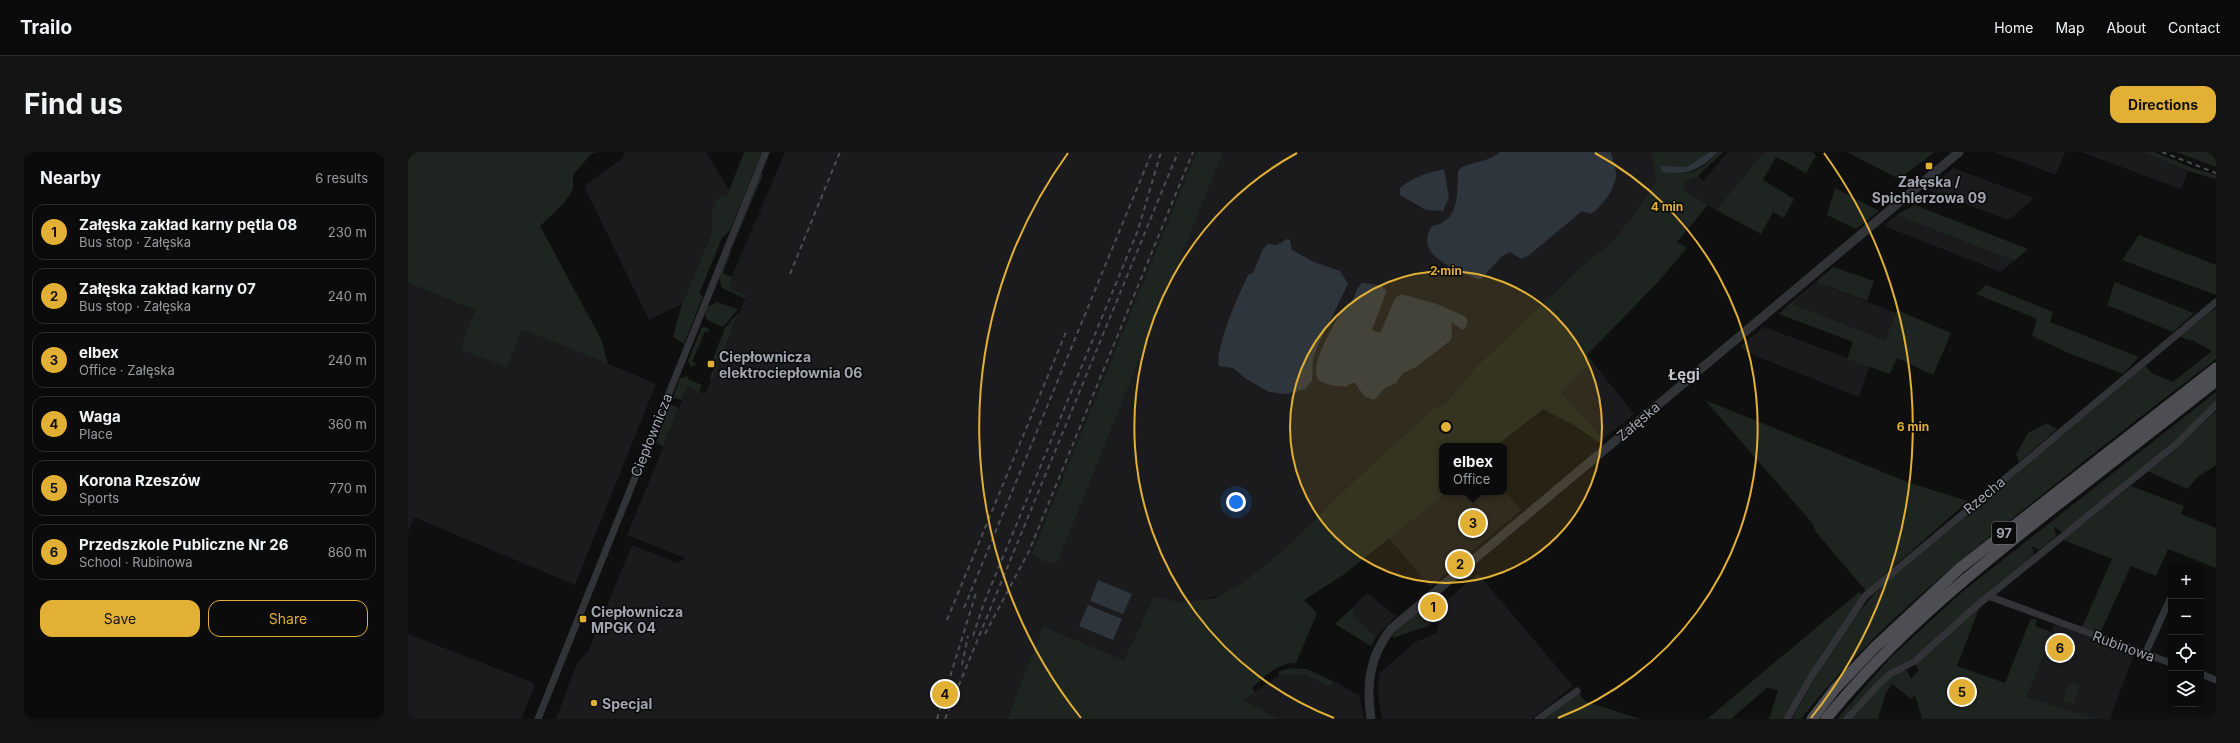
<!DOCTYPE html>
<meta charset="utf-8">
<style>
body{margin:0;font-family:Inter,sans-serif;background:#141415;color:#f1f3f6}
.controls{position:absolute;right:12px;bottom:12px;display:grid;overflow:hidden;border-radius:8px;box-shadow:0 2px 6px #0003}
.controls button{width:36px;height:36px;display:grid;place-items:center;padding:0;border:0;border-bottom:1px solid #2b2b2d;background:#0b0b0c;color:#f1f3f6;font:20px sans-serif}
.you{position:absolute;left:828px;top:350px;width:14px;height:14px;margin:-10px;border:3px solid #fff;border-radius:50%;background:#1a73e8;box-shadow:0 0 0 6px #1a73e833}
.badge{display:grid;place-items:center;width:26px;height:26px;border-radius:50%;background:#e2b035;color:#111;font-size:13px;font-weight:700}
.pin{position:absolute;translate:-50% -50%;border:2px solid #fff;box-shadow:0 1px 4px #0006}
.popup{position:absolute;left:1031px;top:291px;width:68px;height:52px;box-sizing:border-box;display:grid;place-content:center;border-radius:8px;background:#0b0b0c;filter:drop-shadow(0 1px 3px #0005);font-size:13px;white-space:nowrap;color:#9a9b9d}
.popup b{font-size:15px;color:#f1f3f6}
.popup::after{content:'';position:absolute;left:50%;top:100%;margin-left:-8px;border:8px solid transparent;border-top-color:#0b0b0c}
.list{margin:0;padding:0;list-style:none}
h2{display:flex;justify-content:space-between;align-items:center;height:52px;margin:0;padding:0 16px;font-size:17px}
h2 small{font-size:13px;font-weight:400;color:#9a9b9d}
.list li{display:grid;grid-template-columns:26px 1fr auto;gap:12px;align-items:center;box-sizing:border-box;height:56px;margin:0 8px 8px;padding:0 8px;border:1px solid #2b2b2d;border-radius:12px}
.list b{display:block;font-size:15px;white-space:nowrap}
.list p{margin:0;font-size:13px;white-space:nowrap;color:#9a9b9d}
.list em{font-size:13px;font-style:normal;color:#9a9b9d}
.actions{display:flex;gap:8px;padding:12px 16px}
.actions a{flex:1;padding:9px 0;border:1px solid #e2b035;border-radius:12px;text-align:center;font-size:14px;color:#e2b035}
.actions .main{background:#e2b035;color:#111}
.icon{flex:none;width:22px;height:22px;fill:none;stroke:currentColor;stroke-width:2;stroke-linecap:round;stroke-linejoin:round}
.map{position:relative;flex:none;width:1808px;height:567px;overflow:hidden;border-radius:12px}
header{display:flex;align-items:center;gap:24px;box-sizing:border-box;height:56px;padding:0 20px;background:#0b0b0c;border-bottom:1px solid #2b2b2d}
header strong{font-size:19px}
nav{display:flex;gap:22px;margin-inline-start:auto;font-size:14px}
.intro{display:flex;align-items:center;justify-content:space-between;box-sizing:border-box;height:96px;padding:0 24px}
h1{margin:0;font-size:28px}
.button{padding:10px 18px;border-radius:12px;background:#e2b035;color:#111;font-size:14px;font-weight:700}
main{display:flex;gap:24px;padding:0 24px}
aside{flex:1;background:#0b0b0c;border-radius:12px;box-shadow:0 2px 6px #0003}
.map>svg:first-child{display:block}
</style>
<header>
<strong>Trailo</strong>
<nav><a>Home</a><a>Map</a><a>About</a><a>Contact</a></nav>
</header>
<div class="intro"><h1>Find us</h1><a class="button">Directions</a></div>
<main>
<aside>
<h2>Nearby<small>6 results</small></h2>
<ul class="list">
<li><span class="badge">1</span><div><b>Załęska zakład karny pętla 08</b><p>Bus stop · Załęska</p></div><em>230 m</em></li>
<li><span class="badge">2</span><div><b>Załęska zakład karny 07</b><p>Bus stop · Załęska</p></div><em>240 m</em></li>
<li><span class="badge">3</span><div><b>elbex</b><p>Office · Załęska</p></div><em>240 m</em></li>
<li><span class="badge">4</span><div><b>Waga</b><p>Place</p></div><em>360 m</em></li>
<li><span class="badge">5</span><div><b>Korona Rzeszów</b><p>Sports</p></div><em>770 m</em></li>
<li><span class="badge">6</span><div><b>Przedszkole Publiczne Nr 26</b><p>School · Rubinowa</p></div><em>860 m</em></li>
</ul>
<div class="actions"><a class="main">Save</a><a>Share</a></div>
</aside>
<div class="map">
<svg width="1808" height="567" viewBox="0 0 1808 567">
<rect width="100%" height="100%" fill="#0f0f10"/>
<path fill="#1b1b1d" d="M218,0H298L321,38L319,44L304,59V80L274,152L241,168L176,34L216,5L215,2Z
M377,0H1302L1248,28L1226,62L1206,88L1175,113L1068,215L1040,249L1028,255L967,309L872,401L833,432L818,441L790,449L773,451L749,444L745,446L716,508L605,551L599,567H148L169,511L180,499L224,393L269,411L277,406L219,383L280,235L297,242L337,147L338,143L321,136Z
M1320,0H1356L1308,58L1276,38L1277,30L1290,24L1295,29Z
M1586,0H1657L1648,23Z
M1673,0H1734L1780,19L1773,37Z
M1545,16L1626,46L1601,68L1520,38Z
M1488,63L1606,109L1593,120L1476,74Z
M1408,130L1488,161L1477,188L1382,151Z
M0,131L67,158L53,197L114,176L248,232L167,433L6,365L0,380Z
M1356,175L1461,214L1451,245L1338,200L1332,194Z
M1184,209L1226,262L1195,287L1153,240Z
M1096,338L1113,358L1022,435L981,386L1040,340H1096Z
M1070,422L1165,534L1123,567H974L970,543L971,522L1007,490L1029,481L1033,453Z
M959,441L988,464L968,485L947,466L944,456Z
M1646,472L1726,502L1702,567H1688L1619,546Z
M0,482L123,530L127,534L113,567H0Z
M871,523H896L922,535L927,530L951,543L956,567H871L836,548Z"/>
<path fill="#1e241f" d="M0,0H191L184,1L165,23V37L156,51L132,74L193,187L200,212L114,177L99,215L52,197L67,158L0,131Z
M336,0H354L322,78L314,86L291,142L295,144L276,192L265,185L274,152L304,80V59L310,46L319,44Z
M789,0H815L649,411L635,409L624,402Z
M1243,0H1302L1278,15L1253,14C1283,26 1288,22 1310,0H1315L1289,25L1277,30L1276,38L1300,53L1269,90L1279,96L1250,130L1179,203L1184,209L1153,240L1195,287L1193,292L1166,273L1135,257L1088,294H1034V340H1040L935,423L896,448L909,461L888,511C871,510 856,525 844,536L847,540L836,548L871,567H599L635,475L716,508L745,446L749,444L773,451L807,446L833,432L872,401L967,309L1028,255L1040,249L1068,215L1175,113L1206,88L1226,62L1248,28Z
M1356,0H1404L1408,4L1398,21L1368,5L1355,28L1386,47L1376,66L1365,60L1353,82L1308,58Z
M1439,0H1527L1491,27Z
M1734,0H1747L1784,16L1808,23V27L1780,19Z
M1768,0H1808V15Z
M368,18L321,136L339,143L337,147L314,136L311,125L322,98L323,100L315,121L324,125Z
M353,21L355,23L325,93H324Z
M1427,36L1471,59L1448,77L1419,63Z
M1507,53L1620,97L1606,109L1488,63Z
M1731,83L1808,113V143L1714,108Z
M1425,115L1466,129L1459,149L1408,130Z
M1707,130L1786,161L1765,180L1699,153Z
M1578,133L1645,160L1642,170L1731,205L1715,222L1658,200L1624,184L1629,167L1568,142Z
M309,150L330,157L315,175L299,168L297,162L299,155Z
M1382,151L1477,188L1489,158L1543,181L1525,223L1489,206L1482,222L1439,207L1445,190L1371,162Z
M1808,156V207C1741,258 1675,309 1610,362C1532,424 1455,488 1393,567H1384C1410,521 1436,472 1474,434L1737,214L1744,221L1765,230L1804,199L1784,188H1779L1772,184Z
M331,160L304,228L301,227L309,211L304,209L317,176Z
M296,175L300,176L301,181L297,179L284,210L289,212L283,215L280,209L293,177Z
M281,224L279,227L294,233L291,240L280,235L274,248L265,246L272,226Z
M1808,240V251L1742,310L1654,380L1646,375L1648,384L1631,398L1624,394L1626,402L1511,502L1478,521L1436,567H1429L1481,507L1554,440Z
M1297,248L1502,331L1560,349L1458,439L1408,380L1405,372Z
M262,252L271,256L255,295L248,290Z
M1808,259V313L1791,324L1779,337L1740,319L1761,303Z
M1639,271L1649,277L1611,310L1608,302L1620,281Z
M1723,334L1776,354L1773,362L1808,376V416L1760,397L1748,424L1723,414L1692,481L1674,475L1704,407L1655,388Z
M1451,440L1454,443L1412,505L1376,567H1361L1370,539L1360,535L1323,567H1299Z
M1572,454L1549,514L1597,531L1623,466L1629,468L1627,474L1644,480L1619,545L1688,567H1514L1507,543L1503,547L1484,532L1477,543L1470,567H1444C1459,549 1474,529 1495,518L1499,519L1503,527L1511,518L1507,512Z
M944,456L947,466L968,485L963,494L927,472Z
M1010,458L1021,467L1023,473L985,486L984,483Z
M884,516L899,517L927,530L922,535L896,523H871V519Z
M1661,530L1672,534L1665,552L1655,549Z
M1167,537L1177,549L1232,567H1126Z"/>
<path fill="#2e353c" d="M1092,0H1203C1204,7 1209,18 1208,25C1205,40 1195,53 1183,62L1174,59L1120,104L1113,107L1102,100L1094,104L1073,127H1069C1050,118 1004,104 1024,74C1052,70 1049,41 1050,19C1056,10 1081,11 1092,0Z
M1302,0H1310C1290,19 1282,23 1255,20L1253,18V14L1278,15Z
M1036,17L1041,46L1035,59L1018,58L992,43V36C1004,25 1020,21 1036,17Z
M879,87L882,88L884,98L906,110L932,119L940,132L912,189L905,206L904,229L897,237L878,242L861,240L838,227L825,216L811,214C806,199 832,137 841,122L845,121L855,97L860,92L869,93Z
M954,131L972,133L979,139L965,175L964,178L972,181L974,177L987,146L993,142L1029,152L1058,165C1061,171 1059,174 1055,178L1043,170L1044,183L1043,188L1008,215L995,221L988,231L977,236L966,248L957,245L947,231H944L938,235C930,234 916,233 911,228C899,216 926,173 933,160C935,156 940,154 943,150C948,143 948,136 954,131Z
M690,428L724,442L715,462L682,449Z
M680,453L714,467L705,488L671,474Z"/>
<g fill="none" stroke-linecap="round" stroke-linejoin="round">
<path stroke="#323337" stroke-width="7" d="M1580,444L1763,511
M1737,502L1763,445
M1793,522L1808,528
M130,567L358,0
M1130,567L1169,539
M1379,567L1405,522L1457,444L1808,150
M1439,567L1472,531L1482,522L1507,509L1566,456L1767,293L1808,253"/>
<path stroke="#323337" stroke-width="9" d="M963,567C958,533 961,505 983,477L1551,0"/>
<path stroke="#4c4e53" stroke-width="11" d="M1404,567L1427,537L1467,495L1552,416L1808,216
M1418,567C1485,484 1565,419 1648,354C1702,312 1755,271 1808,229"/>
<path stroke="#4b4d51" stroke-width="2" stroke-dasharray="5 4" stroke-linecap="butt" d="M1754,0L1808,21
M382,122L432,0
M556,456L744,0
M539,468L658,180
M577,482L621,399L785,0
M565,484L576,451L730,78L753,0
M554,513L560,484
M529,567L568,441
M537,567L770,0"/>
</g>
<circle cx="1038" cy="275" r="156" fill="#e2b035" fill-opacity=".12"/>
<g fill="none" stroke="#e2b035" stroke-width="2">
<circle cx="1038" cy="275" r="156"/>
<path d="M926 566A312 312 0 0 1 889 1M1187 1A312 312 0 0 1 1150 566"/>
<path d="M673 566A467 467 0 0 1 660 1M1416 1A467 467 0 0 1 1403 566"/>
</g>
<g fill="#e2b035" stroke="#0a0a0b" stroke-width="1.5">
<rect x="1517" y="10" width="8" height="8" rx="2"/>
<rect x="299" y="208" width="8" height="8" rx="2"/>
<rect x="171" y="463" width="8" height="8" rx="2"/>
<circle cx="186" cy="551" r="4"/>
</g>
<g text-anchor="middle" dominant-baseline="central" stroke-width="3" stroke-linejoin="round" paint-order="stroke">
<rect fill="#0a0a0b" stroke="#74767e" stroke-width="1" x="1584" y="370" width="24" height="22" rx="3"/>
<g font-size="13" font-weight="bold" fill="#a1a5b0">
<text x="1596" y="381">97</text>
</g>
<g font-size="14" font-weight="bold" fill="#a1a5b0" stroke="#0a0a0b" text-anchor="start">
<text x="1521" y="29" text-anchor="middle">Załęska /<tspan x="1521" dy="16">Spichlerzowa 09</tspan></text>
<text x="311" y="204">Ciepłownicza<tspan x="311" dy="16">elektrociepłownia 06</tspan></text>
<text x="183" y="459">Ciepłownicza<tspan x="183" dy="16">MPGK 04</tspan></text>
<text x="194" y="551">Specjal</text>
</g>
<g font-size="14" fill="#a1a5b0" stroke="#0a0a0b">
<text transform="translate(1230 269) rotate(-40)">Załęska</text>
<text transform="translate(243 283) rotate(-68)">Ciepłownicza</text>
<text transform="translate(1576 343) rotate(-40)">Rzecha</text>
<text transform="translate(1716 494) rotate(20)">Rubinowa</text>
</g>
<g font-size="15" font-weight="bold" fill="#c2c4cc" stroke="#0a0a0b">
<text x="1276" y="222">Łęgi</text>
</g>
</g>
<circle cx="1038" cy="275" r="6" fill="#e2b035" stroke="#0a0a0b" stroke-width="2"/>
<g font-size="12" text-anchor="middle" font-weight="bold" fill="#e2b035" stroke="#0a0a0b" stroke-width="3" stroke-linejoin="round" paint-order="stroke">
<text x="1259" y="59">4 min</text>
<text x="1038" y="123">2 min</text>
<text x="1505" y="279">6 min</text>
</g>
</svg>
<div class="controls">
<button>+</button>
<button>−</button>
<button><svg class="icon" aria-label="locate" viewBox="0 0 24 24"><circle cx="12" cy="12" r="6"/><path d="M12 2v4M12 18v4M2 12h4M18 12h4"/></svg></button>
<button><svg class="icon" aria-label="layers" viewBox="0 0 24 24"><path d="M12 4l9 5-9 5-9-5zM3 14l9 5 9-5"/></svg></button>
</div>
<div class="you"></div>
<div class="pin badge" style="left:1025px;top:455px">1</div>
<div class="pin badge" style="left:1052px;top:412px">2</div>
<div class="pin badge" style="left:1065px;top:371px">3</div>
<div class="popup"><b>elbex</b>Office</div>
<div class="pin badge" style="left:537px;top:542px">4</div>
<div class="pin badge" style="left:1554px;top:540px">5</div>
<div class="pin badge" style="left:1652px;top:496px">6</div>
</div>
</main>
